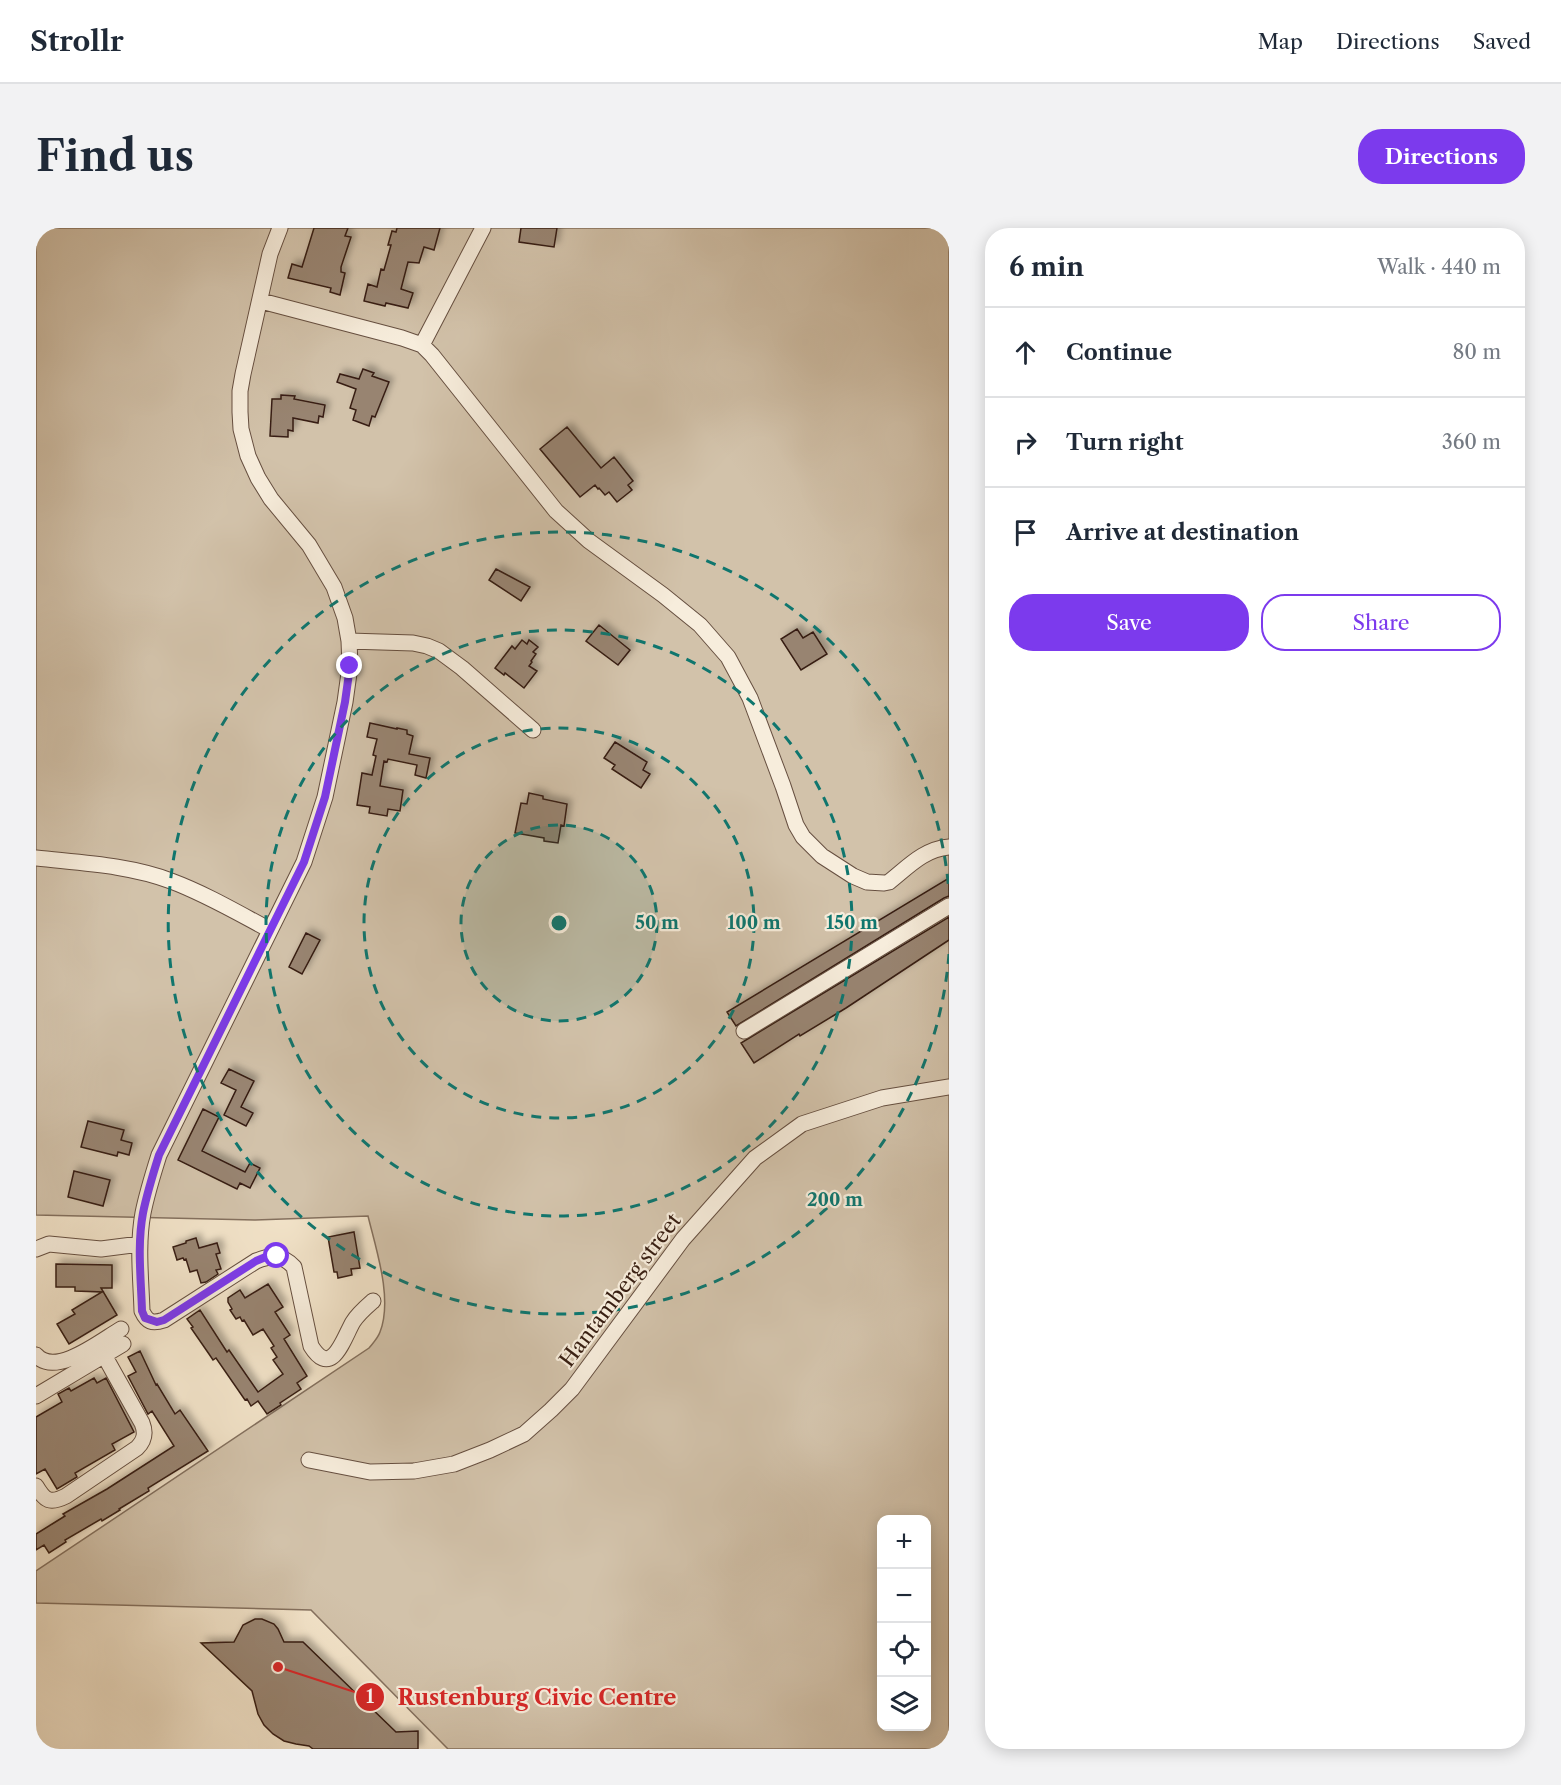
<!DOCTYPE html>
<meta charset="utf-8">
<style>
body{margin:0;font-family:"Libre Caslon Text",serif;background:#f2f2f3;color:#1f2937}
.controls{position:absolute;right:18px;bottom:18px;display:grid;overflow:hidden;border-radius:12px;box-shadow:0 3px 15px #0003}
.controls button{width:54px;height:54px;display:grid;place-items:center;padding:0;border:0;border-bottom:2px solid #e0e1e3;background:#fff;color:#1f2937;font:30px sans-serif}
.stop{position:absolute;width:18px;height:18px;margin:-14px;border:4px solid #7c3aed;border-radius:50%;background:#fff}
.stop.end{background:#7c3aed;border-color:#fff;box-shadow:0 2px 6px #0008}
.list{margin:0;padding:0;list-style:none}
h2{display:flex;justify-content:space-between;align-items:center;height:78px;margin:0;padding:0 24px;font-size:26px}
h2 small{font-size:20px;font-weight:400;color:#747a83}
.list li{display:grid;grid-template-columns:39px 1fr auto;gap:18px;align-items:center;box-sizing:border-box;height:90px;padding:0 24px;border-top:2px solid #e0e1e3}
.list b{display:block;font-size:22px;white-space:nowrap}
.list em{font-size:20px;font-style:normal;color:#747a83}
.actions{display:flex;gap:12px;padding:18px 24px}
.actions a{flex:1;padding:14px 0;border:2px solid #7c3aed;border-radius:24px;text-align:center;font-size:21px;color:#7c3aed}
.actions .main{background:#7c3aed;color:#fff}
.icon{flex:none;width:33px;height:33px;fill:none;stroke:currentColor;stroke-width:2;stroke-linecap:round;stroke-linejoin:round}
.map{position:relative;flex:none;width:913px;height:1521px;overflow:hidden;border-radius:24px}
header{display:flex;align-items:center;gap:36px;box-sizing:border-box;height:84px;padding:0 30px;background:#fff;border-bottom:2px solid #e0e1e3}
header strong{font-size:28px}
nav{display:flex;gap:33px;margin-inline-start:auto;font-size:21px}
.intro{display:flex;align-items:center;justify-content:space-between;box-sizing:border-box;height:144px;padding:0 36px}
h1{margin:0;font-size:42px}
.button{padding:15px 27px;border-radius:24px;background:#7c3aed;color:#fff;font-size:21px;font-weight:700}
main{display:flex;gap:36px;padding:0 36px}
aside{flex:1;background:#fff;border-radius:24px;box-shadow:0 3px 15px #0003}
.map>svg:first-child{display:block}
</style>
<header>
<strong>Strollr</strong>
<nav><a>Map</a><a>Directions</a><a>Saved</a></nav>
</header>
<div class="intro"><h1>Find us</h1><a class="button">Directions</a></div>
<main>
<div class="map">
<svg width="913" height="1521" viewBox="0 0 913 1521">
<defs>
<filter id="shadow"><feDropShadow dx="4.5" dy="-4.5" stdDeviation="3" flood-color="#0004"/></filter>
</defs>
<rect width="100%" height="100%" fill="#f2e3c9"/>
<filter id="stains"><feTurbulence type="fractalNoise" baseFrequency=".00333" numOctaves="4"/><feColorMatrix values="0 0 0 0 .2 0 0 0 0 .09 0 0 0 0 .02 0 0 0 .5 -.17"/></filter>
<radialGradient id="worn" r=".72"><stop offset=".6" stop-color="#630" stop-opacity="0"/><stop offset="1" stop-color="#630" stop-opacity=".3"/></radialGradient>
<path fill="#d2c2aa" stroke="#84705e" stroke-width="1.5" fill-rule="evenodd" d="M0,0H913V1521H412L275,1382L0,1375V1343L333,1120C337,1115 342,1110 344,1104C357,1071 340,1021 332,988L219,992L0,987ZM846,1292H891V1498H846Z"/>
<path fill="#988471" stroke="#371e12" stroke-width="1.5" filter="url(#shadow)" d="M278,0H312L309,8L315,9L305,39V44L309,45L304,67L294,64L295,60L252,50L256,36L266,39Z
M361,0H404L398,22L388,19L383,35L372,34L365,61L377,65L372,80L350,75L349,78L328,73L332,56L341,59L345,41L348,42L355,17H352L356,3L360,4Z
M485,0H521L518,19L483,14Z
M327,141L338,145L336,148L353,154L339,189L336,188L333,198L317,192L320,182L314,180L320,161L301,154L304,146L323,151Z
M245,167L259,168L258,171L289,177L287,189L283,188L282,195L257,190V203L252,202V209L234,208L236,171H245Z
M531,199L565,240L578,229L597,253L592,257L596,262L581,274L573,264L569,267L563,260L562,261L559,257L544,269L504,221Z
M460,341L494,359L485,373L453,352Z
M563,397L594,422L582,437L550,413Z
M761,401L767,410L777,404L791,426L765,442L745,411Z
M486,412L491,416L493,412L502,419L497,424L500,426L495,433L496,434L493,438L501,443L488,460L469,445L468,447L459,440L476,418L479,421Z
M334,495L361,501V500L371,502V506L377,508L373,526L394,530L390,550L379,547L381,537L352,531L351,534L348,533L344,558L367,562L364,583L352,581L351,588L333,585L334,579L321,577L326,545L336,547L340,528L337,527L341,511L331,509Z
M579,514L611,534L607,542L614,546L605,560L576,541L579,537L568,530Z
M493,565L507,568V571L531,576L528,598L525,597L522,615L508,613V610L479,605L485,575L491,576Z
M913,650V668L908,670L700,798L691,784Z
M913,689V712L810,780L764,808L763,806L718,835L705,815Z
M270,705L284,712L266,746L253,739Z
M193,841L218,853L205,879L217,885L210,898L188,887L200,862L185,855Z
M167,881L183,889L166,923L209,944L214,935L224,940L214,960L204,955L201,961L142,932Z
M52,893L88,902L85,912L96,915L93,927L82,924L81,928L45,919Z
M38,943L74,952L67,978L32,969Z
M318,1004L324,1040L315,1041L316,1047L302,1050L301,1044H298L292,1009Z
M160,1010L163,1020L181,1015L184,1025L180,1026L185,1041L180,1042L182,1046L170,1054L165,1055L161,1042L154,1044L150,1031L148,1032L147,1030L141,1032L137,1019L150,1015V1013Z
M20,1036L76,1037V1060H65L81,1087L33,1116L21,1096L39,1086L36,1082L66,1064L39,1063V1059H20Z
M232,1056L247,1079L239,1084L254,1107L248,1111L271,1148L261,1155L265,1161L244,1175L245,1177L231,1186L222,1173L215,1178L211,1171L209,1172L180,1130L177,1132L173,1126L155,1100L157,1099L151,1091L164,1082L191,1124L193,1122L222,1164L247,1146L237,1132L241,1129L235,1120L238,1118L227,1101L217,1107L208,1092L206,1093L204,1089L200,1091L194,1082L196,1081L192,1074V1070L204,1062L209,1070Z
M104,1123L120,1157L121,1156L139,1186L144,1182L172,1223L112,1260L113,1263L83,1281L84,1282L66,1293L65,1291L29,1312L30,1314L13,1325L8,1317L0,1322V1306L29,1288L27,1286L71,1261L138,1218L116,1183L112,1186L92,1148L100,1144L92,1129Z
M58,1150L61,1155L70,1150L98,1204L76,1216L79,1222L39,1245L41,1249L21,1261L9,1241L0,1246V1189L26,1174L22,1166L33,1160L35,1163Z
M219,1391H226L238,1396L242,1401L248,1414H267L360,1504L382,1503V1521H277L273,1518L260,1516L248,1513L237,1506L228,1497L222,1486L216,1463L165,1415L198,1414L207,1397Z"/>
<g fill="none" stroke-linecap="round" stroke-linejoin="round">
<defs>
<path id="street" d="M244,0L234,26L207,146L204,163V184L205,201L212,228L222,250L235,271L273,317L298,359L309,390L313,413L314,438L309,474L289,569L268,634L123,927C117,946 111,965 107,985C101,1017 105,1051 106,1083C111,1094 116,1096 128,1092L220,1033C235,1027 246,1026 258,1039L275,1118C296,1152 308,1109 317,1094C322,1086 329,1080 337,1073
M225,73L366,110L386,117L396,127L520,283L553,313L627,367L664,397L692,429L714,470L747,558L760,597L767,609L786,628L817,648L831,654L848,655L853,654C872,639 888,621 913,619
M386,117L447,0
M313,413L377,415L391,418L403,423L426,440L497,502
M0,630C45,635 93,637 135,653C170,666 202,685 234,702
M708,803L913,678
M0,1021L13,1016L65,1021L104,1016
M0,1127C19,1150 66,1112 85,1101
M0,1168L87,1116
M273,1232L334,1244L378,1243L418,1236L454,1222L488,1206L515,1182L536,1161L647,1011L719,930L766,896L846,870L913,859
M0,1258C9,1273 14,1276 30,1268L101,1220C109,1212 110,1205 106,1195L68,1127"/>
</defs>
<use href="#street" stroke="#664f40" stroke-width="17"/>
<use href="#street" stroke="#f7eddc" stroke-width="15"/>
</g>
<g fill="none" stroke-linecap="round" stroke-linejoin="round">
<path stroke="#7c3aed" stroke-width="8" d="M241,1028H232L220,1033L128,1092L121,1094L109,1090L106,1083C105,1051 101,1017 107,985C111,965 117,946 123,927L268,634L289,569L309,474L314,438"/>
</g>
<circle cx="523" cy="695" r="98" fill="#0f766e" fill-opacity=".12"/>
<g fill="none" stroke="#0f766e" stroke-width="3" stroke-dasharray="10 8">
<circle cx="523" cy="695" r="98"/>
<circle cx="523" cy="695" r="195"/>
<circle cx="523" cy="695" r="293"/>
<path d="M913 726A391 391 0 1 1 913 664"/>
</g>
<g text-anchor="middle" dominant-baseline="central" stroke-width="4.5" stroke-linejoin="round" paint-order="stroke">
<g font-size="21" fill="#371e12" stroke="#f7eddc">
<text transform="translate(584 1062) rotate(-53)">Hantamberg street</text>
</g>
</g>
<circle cx="523" cy="695" r="9" fill="#0f766e" stroke="#f7eddc" stroke-width="3"/>
<g font-size="18" text-anchor="middle" font-weight="bold" fill="#0f766e" stroke="#f7eddc" stroke-width="4.5" stroke-linejoin="round" paint-order="stroke">
<text x="621" y="701">50 m</text>
<text x="718" y="701">100 m</text>
<text x="816" y="701">150 m</text>
<text x="799" y="978">200 m</text>
</g>
<path fill="none" stroke="#d62828" stroke-width="2" d="M242 1439L334 1469"/>
<g fill="#d62828" stroke="#f7eddc" stroke-width="2">
<circle cx="242" cy="1439" r="6"/>
<circle cx="334" cy="1469" r="15"/>
</g>
<g font-size="18" text-anchor="middle" font-weight="bold" fill="#fff">
<text x="334" y="1475">1</text>
</g>
<g font-size="22" text-anchor="middle" font-weight="bold" fill="#d62828" stroke="#f7eddc" stroke-width="4.5" stroke-linejoin="round" paint-order="stroke">
<text x="501" y="1477">Rustenburg Civic Centre</text>
</g>
<rect width="100%" height="100%" filter="url(#stains)"/>
<rect width="100%" height="100%" fill="url(#worn)"/>
</svg>
<div class="controls">
<button>+</button>
<button>−</button>
<button><svg class="icon" aria-label="locate" viewBox="0 0 24 24"><circle cx="12" cy="12" r="6"/><path d="M12 2v4M12 18v4M2 12h4M18 12h4"/></svg></button>
<button><svg class="icon" aria-label="layers" viewBox="0 0 24 24"><path d="M12 4l9 5-9 5-9-5zM3 14l9 5 9-5"/></svg></button>
</div>
<div class="stop" style="left:241px;top:1028px"></div>
<div class="stop end" style="left:314px;top:438px"></div>
</div>
<aside>
<h2>6 min<small>Walk · 440 m</small></h2>
<ul class="list">
<li><svg class="icon" aria-label="ahead" viewBox="0 0 24 24"><path d="M12 20V5M6 11l6-6 6 6"/></svg><div><b>Continue</b></div><em>80 m</em></li>
<li><svg class="icon" aria-label="right" viewBox="0 0 24 24"><path d="M7 20v-9h11M14 6l5 5-5 5"/></svg><div><b>Turn right</b></div><em>360 m</em></li>
<li><svg class="icon" aria-label="arrive" viewBox="0 0 24 24"><path d="M6 21V4h12l-3 4 3 4H6"/></svg><div><b>Arrive at destination</b></div></li>
</ul>
<div class="actions"><a class="main">Save</a><a>Share</a></div>
</aside>
</main>
